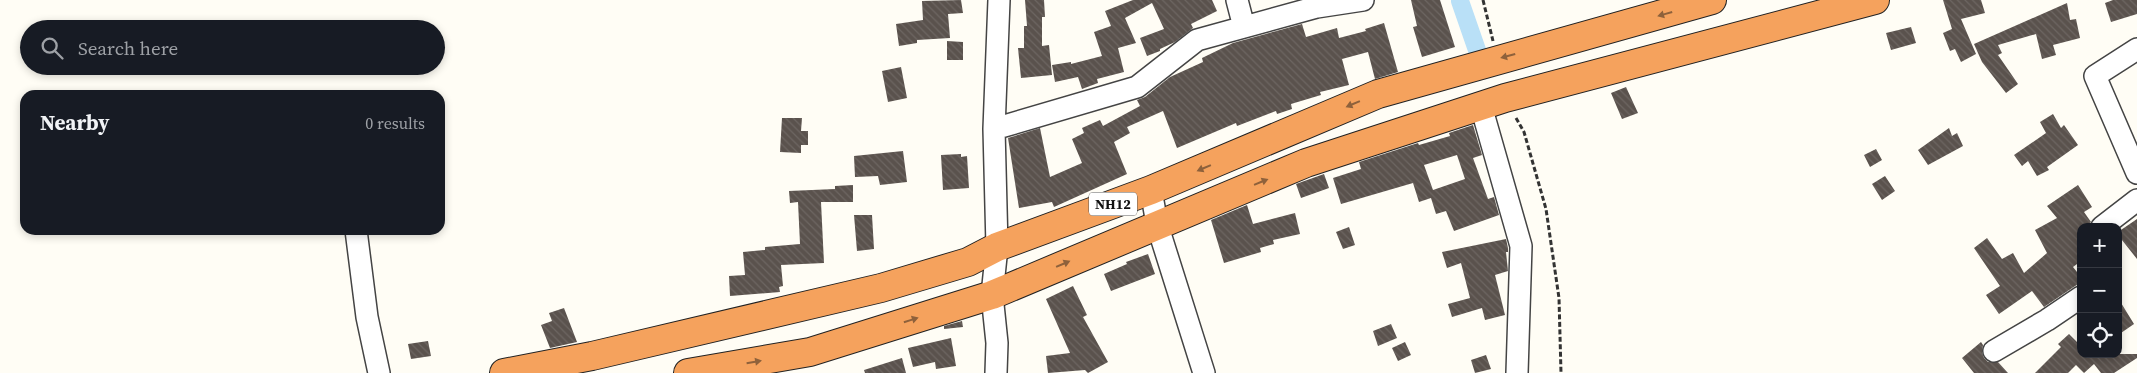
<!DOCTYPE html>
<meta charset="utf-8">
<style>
body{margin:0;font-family:"Source Serif 4",serif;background:#242831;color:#f1f3f6}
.controls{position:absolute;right:15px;bottom:15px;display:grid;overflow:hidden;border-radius:10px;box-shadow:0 2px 8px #0003}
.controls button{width:45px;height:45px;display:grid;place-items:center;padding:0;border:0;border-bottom:1px solid #363941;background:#171b24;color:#f1f3f6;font:25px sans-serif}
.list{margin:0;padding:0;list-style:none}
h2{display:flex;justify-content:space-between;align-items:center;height:65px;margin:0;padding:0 20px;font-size:21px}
h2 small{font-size:16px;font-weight:400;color:#9ea1a6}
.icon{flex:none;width:28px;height:28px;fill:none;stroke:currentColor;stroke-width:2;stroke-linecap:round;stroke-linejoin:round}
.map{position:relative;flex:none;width:2137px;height:373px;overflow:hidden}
.search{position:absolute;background:#171b24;box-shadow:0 2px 8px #0003;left:20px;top:20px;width:425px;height:55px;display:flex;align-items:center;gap:12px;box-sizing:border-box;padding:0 18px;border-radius:28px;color:#9ea1a6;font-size:19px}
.panel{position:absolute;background:#171b24;box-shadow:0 2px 8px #0003;left:20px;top:90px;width:425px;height:145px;border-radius:15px}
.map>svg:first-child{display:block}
</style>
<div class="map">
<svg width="2137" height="373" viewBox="0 0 2137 373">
<defs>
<pattern id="building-back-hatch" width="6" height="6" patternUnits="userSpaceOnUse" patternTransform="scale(1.25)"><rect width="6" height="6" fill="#5a524d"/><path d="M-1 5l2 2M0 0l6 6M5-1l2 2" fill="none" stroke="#6d6662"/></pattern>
</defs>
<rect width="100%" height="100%" fill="#fffdf5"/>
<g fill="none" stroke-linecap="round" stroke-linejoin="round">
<path stroke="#b9e0f7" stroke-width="18" d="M1460,1L1478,53"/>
</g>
<path fill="url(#building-back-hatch)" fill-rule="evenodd" d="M961,0L963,13L948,14L950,38L917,40V43L899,46L896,24L923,20L922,1Z
M1025,0H1044L1045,17H1042V46L1049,45L1052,75L1021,78L1018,48H1024V26H1027Z
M1133,0H1212L1217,11L1191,24L1193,28L1175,42L1160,49V51L1147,56L1140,38L1164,29L1152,3L1125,18L1136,43L1118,48L1124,72L1097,79L1098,83L1082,89L1078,77L1055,82L1052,65L1071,62V64L1102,56L1094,32L1111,26L1105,11Z
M1411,0H1440L1455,47L1422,57L1413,27L1417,26Z
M1943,0H1981L1985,13L1961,19L1976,54L1961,62L1955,49L1950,51L1943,33L1952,29Z
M2113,0H2137V14L2111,22L2105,3Z
M2067,3L2070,20L2076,19L2080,38L2053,45L2056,55L2042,59L2036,34L1998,45L2002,53L1998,55L2018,84L2006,93L1982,62L1974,44Z
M1384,23L1398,72L1375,79L1368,52L1342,59L1349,85L1320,92L1321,95L1291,104L1292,109L1277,114L1276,111L1237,126L1236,123L1177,148L1163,111L1127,127L1130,133L1114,142L1127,174L1054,207L1052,202L1019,208L1008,138L1040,128L1050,177L1082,163L1072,139L1084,133L1082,128L1100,120L1103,126L1140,106L1137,100L1145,97L1170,77L1203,62L1202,58L1233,43L1302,24L1306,37L1337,28L1339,38L1366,31L1365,29Z
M1911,27L1916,43L1891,50L1886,33Z
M947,41L963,42V60H947Z
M901,67L907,98L888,102L882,71Z
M1626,87L1638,113L1622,119L1611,93Z
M2053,114L2061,128L2064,125L2078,145L2047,167L2049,170L2037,176L2028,161L2022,166L2014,155L2046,133L2040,122Z
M782,118H802L801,131H808V145H801V153L780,152Z
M1473,125L1482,155L1473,158L1488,199L1494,197L1499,215L1454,231L1446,211L1436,214L1431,198L1419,202L1413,183L1341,204L1333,178L1361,169L1359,162L1418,143L1419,145L1450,136L1449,133ZM1457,155L1465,179L1433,190L1424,165Z
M1949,128L1952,136L1957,133L1963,146L1928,165L1918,150Z
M1876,149L1882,160L1870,167L1864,155Z
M903,151L907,182L880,185L878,176L855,177L854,156Z
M961,154V157L967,156L969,188L943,190L941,155Z
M1324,174L1329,188L1301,198L1296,184Z
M1885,176L1895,191L1882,200L1872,184Z
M853,185V202H821L824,263L781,265L783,286L779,287L780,292L730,296L729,276L745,275L743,252L765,250V247L800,244L798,202L790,203L789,191L835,189V186Z
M2078,185L2092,207L2084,212L2091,222L2086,227H2081V261L2073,267L2081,277V282L2044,307L2032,291L1999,314L1986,295L2000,286L1974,248L1987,238L2002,259L2013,253L2024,273L2047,253L2035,230L2057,218L2047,206Z
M1247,205L1253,224L1295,213L1300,234L1273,240L1274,244L1260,248L1261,252L1224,263L1211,220Z
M854,215H872L874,249L857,251Z
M2137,219V259L2118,235V232Z
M1349,227L1355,245L1343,249L1336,232Z
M1506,239L1508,248V252H1506L1508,271L1495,275L1505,315L1485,320L1482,308L1452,317L1448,304L1470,298L1461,263L1447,268L1442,252Z
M1148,254L1155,274L1111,291L1104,274L1127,264L1126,262Z
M1073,286L1087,315L1083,317L1108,362L1088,373L1085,370L1048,373L1046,356L1070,353L1046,299Z
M2118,298L2134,324L2118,335Z
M564,308L577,342L550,348L541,325L552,321L549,313Z
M962,321L963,327L944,329V326Z
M1391,324L1397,338L1378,346L1373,331Z
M2069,334L2081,346V354H2137V358L2114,373H2101L2094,364L2084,373L2076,365L2068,373H2035L2061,347L2058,344Z
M951,338L956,366L936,369L935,362L913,367L908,348Z
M428,341L431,356L411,359L408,344Z
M1405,342L1411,355L1398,361L1392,348Z
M1981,342L1983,345L1982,352L1984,358L1988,362H1998L2008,373H1974L1962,358Z
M1486,355L1491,369L1475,373L1471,360Z
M902,358L906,373H865L864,370Z"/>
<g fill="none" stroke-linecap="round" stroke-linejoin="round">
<defs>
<path id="minor" d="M1237,0L1244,27
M2137,49L2095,76L2137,173
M1474,108L1483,113L1521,246L1517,373
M994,129L1137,87L1197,40L1317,7L1363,0
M1151,190L1157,224L1204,373
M2102,227L2137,200
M356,230L367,317L379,373
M1994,351L2047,320L2081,297
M996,373L997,343L992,295L997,247L994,129L999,0"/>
<path id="highway" d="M504,373L592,356L881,288L968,262L997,247L1151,190L1378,94L1712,0
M688,373L810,352L992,295L1306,163L1505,98L1875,0"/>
</defs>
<use href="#minor" stroke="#444" stroke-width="24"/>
<use href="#highway" stroke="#222" stroke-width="30"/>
<path stroke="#333" stroke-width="3" stroke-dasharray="5 2.5" stroke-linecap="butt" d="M1483,0L1493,41
M1516,118L1524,132L1546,209L1559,298L1561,373"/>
<use href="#minor" stroke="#fff" stroke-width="21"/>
<use href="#highway" stroke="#f5a25d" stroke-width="28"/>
</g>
<defs><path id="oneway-solid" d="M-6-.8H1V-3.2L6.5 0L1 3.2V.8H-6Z" transform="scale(1.25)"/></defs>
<g fill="#8e613b">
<use href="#oneway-solid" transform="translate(1665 14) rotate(164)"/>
<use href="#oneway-solid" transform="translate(1508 56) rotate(165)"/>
<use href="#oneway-solid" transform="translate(1353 104) rotate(157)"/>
<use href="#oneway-solid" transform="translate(1204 168) rotate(157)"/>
<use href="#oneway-solid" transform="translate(1261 182) rotate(-22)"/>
<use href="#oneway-solid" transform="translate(1063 264) rotate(-23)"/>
<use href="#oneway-solid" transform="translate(911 320) rotate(-18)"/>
<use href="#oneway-solid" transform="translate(754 362) rotate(-10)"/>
</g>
<g text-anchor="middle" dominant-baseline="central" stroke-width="5" stroke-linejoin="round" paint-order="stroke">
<rect fill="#fff" stroke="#585858" stroke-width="1" x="1089" y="192.5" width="48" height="23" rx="4"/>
<g font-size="14" font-weight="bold" fill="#111">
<text x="1113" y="204">NH12</text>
</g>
</g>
</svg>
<div class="controls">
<button>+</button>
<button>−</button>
<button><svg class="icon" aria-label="locate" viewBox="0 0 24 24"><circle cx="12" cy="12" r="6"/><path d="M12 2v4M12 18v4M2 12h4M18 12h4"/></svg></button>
</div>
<div class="search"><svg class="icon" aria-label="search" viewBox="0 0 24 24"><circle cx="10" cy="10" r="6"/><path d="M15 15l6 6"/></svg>Search here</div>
<section class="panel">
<h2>Nearby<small>0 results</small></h2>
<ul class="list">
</ul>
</section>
</div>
